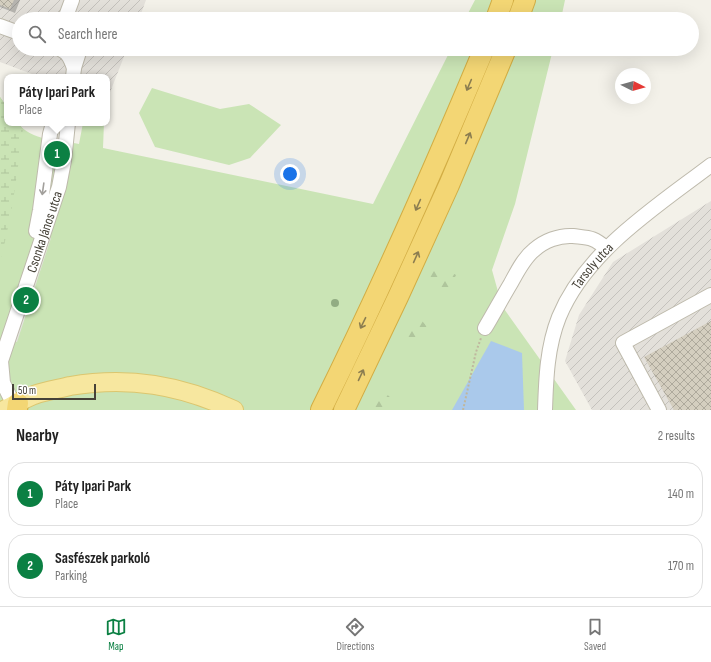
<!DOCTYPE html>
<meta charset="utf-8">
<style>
body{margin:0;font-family:"Sofia Sans Condensed",sans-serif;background:#f2f2f2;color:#222}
.compass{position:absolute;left:615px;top:68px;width:36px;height:36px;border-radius:50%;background:#fff;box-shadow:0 4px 16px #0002;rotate:96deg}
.scale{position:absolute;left:12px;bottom:10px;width:84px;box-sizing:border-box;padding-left:4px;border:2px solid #464238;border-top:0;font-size:11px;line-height:14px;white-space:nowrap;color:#464238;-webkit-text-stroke:3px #fff;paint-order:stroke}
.you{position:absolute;left:290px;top:174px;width:14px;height:14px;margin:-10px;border:3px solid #fff;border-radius:50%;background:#1a73e8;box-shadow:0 0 0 6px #1a73e833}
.badge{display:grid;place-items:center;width:26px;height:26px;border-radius:50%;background:#0b8043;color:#fff;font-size:13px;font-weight:700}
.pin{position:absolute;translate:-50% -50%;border:2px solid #fff;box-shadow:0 1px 4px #0006}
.popup{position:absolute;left:4px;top:74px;width:106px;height:52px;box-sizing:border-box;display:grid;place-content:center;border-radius:8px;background:#fff;filter:drop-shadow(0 1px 3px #0005);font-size:13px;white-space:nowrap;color:#767676}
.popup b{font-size:15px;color:#222}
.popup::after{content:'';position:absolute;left:50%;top:100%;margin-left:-8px;border:8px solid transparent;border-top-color:#fff}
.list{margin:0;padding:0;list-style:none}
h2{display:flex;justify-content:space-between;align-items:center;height:52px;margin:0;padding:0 16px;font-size:17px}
h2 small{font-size:13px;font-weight:400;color:#767676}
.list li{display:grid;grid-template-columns:26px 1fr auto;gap:12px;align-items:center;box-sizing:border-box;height:64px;margin:0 8px 8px;padding:0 8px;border:1px solid #e0e0e0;border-radius:16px}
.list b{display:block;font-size:15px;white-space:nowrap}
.list p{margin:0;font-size:13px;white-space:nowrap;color:#767676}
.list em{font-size:13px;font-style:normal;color:#767676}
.icon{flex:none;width:22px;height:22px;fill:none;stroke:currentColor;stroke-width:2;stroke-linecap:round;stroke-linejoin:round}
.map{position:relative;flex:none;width:711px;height:410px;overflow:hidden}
.search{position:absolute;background:#fff;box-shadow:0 4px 16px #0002;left:12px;right:12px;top:12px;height:44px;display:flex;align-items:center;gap:10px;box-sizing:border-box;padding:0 14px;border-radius:22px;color:#767676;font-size:15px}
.sheet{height:196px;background:#fff}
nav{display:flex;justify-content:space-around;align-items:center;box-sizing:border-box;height:56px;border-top:1px solid #e0e0e0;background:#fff;font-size:11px;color:#767676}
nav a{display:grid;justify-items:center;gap:2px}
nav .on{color:#0b8043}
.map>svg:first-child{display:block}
</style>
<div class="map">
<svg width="711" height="410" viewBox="0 0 711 410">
<defs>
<pattern id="industrial-furrows" width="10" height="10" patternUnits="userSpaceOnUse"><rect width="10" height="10" fill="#e3e0da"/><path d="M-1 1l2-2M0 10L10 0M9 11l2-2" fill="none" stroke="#c4c1bc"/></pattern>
<pattern id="forest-firs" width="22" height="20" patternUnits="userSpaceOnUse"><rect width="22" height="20" fill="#cae4b5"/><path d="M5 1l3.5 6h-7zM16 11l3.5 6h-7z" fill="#afc59c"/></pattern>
<pattern id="wetland-marsh" width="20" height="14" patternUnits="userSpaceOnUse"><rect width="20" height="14" fill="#cae4b5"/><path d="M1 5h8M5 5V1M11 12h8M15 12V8" fill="none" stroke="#afc59c"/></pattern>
<pattern id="building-cross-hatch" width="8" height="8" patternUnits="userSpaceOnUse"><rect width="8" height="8" fill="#d4cebf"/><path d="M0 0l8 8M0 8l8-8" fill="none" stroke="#aea99c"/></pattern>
</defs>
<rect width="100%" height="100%" fill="#f3f1e9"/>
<path fill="url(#industrial-furrows)" d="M0,0H146L139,19H19V49H127L107,100V77H40L0,62Z
M711,201V410H592L565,361L579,315L613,262Z"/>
<path fill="#cae4b5" d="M475,0H565L561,19H465Z
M451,49H553L515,204L492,270L502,306L576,410H0V97L7,107V123H18C31,141 59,140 79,144L83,123H104L103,148L373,204Z
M152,88L220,109L249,104L281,125L250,158L229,165L155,147L139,113Z"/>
<path fill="url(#forest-firs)" d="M432,269H446L456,275L447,294L426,282Z
M411,319L421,320L427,326L414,351L405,345L402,338Z
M385,394L389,396L394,404L391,410H367L368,407L376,396Z"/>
<path fill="url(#wetland-marsh)" d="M0,97L7,107V123H18L23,129C17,174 12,218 0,261Z"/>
<path fill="#e5e3e0" d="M42,235L51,238L17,342L7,339Z"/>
<path fill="#aac9eb" d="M491,341L522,353L524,410H452Z"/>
<path fill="#0003" d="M0,0H20L15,13L0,7Z
M53,151L62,152V160L54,158Z"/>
<path fill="url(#building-cross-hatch)" d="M0,0H14L10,9L0,5Z
M711,321V410H674L644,357Z"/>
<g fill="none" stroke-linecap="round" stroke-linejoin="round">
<defs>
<g id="minor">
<path d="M65,19L72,0"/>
<path d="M0,26L19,33"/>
<path d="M60,49C69,53 71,60 74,68"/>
<path d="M73,77L74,68L80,49"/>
<path d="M36,231L40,210L50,134L53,123"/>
<path d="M485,328C494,313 502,298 511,283C517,272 524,258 534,250C544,241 559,235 573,236C590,238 593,237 606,248"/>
<path id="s1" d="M14,405L3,383L1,361L59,187L64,161L68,123"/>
<path id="s2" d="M545,410C546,379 547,347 559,317C586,251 656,207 711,165"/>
<path d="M659,410L623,343L711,295"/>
</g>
<path id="major" d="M4,410C14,405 24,399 34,395C45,391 58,389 70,386C129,376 180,385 234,410"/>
<path id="highway" d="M496,19L503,0
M518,19L525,0
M17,410L18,403
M321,410C380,291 433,171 484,49
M344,410L398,297L449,185L506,49"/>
</defs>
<use href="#minor" stroke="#bebaac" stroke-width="16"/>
<use href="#major" stroke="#dbc66f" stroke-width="20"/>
<use href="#highway" stroke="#d2ad44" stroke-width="22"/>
<path stroke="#bfb79e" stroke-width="2" stroke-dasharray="2 2" stroke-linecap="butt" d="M463,410L476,352L481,338"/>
<use href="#minor" stroke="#fff" stroke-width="14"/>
<use href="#major" stroke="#f7e79f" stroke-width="18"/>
<use href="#highway" stroke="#f3d674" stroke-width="20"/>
</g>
<circle fill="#92ac83" cx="335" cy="303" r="4"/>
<defs><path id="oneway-shaft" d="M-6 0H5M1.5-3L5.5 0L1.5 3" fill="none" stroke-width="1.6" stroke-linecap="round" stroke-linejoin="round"/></defs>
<g stroke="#8b7d50">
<use href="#oneway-shaft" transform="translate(469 85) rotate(113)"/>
<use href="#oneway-shaft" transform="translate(468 138) rotate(-67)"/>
<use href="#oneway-shaft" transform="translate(418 205) rotate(114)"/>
<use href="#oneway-shaft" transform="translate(416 257) rotate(-66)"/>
<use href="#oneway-shaft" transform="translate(363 323) rotate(116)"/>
<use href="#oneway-shaft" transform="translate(361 375) rotate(-65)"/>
</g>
<use stroke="#a2a09c" href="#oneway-shaft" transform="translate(43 189) rotate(98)"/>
<g text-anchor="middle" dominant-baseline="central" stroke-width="3" stroke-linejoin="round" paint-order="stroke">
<g font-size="14" fill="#464238" stroke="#fff">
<text stroke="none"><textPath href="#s1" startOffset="183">Csonka János utca</textPath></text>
<text stroke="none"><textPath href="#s2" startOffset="156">Tarsoly utca</textPath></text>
</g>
</g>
</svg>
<svg class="compass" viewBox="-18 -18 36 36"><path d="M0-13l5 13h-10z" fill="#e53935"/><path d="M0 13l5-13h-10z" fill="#767676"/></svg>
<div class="scale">50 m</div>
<div class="you"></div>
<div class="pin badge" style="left:57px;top:154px">1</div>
<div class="popup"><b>Páty Ipari Park</b>Place</div>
<div class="pin badge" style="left:26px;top:300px">2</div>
<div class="search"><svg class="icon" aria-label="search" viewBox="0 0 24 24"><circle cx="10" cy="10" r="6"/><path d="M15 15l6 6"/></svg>Search here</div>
</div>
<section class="sheet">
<h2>Nearby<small>2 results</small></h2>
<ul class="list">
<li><span class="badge">1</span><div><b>Páty Ipari Park</b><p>Place</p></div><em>140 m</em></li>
<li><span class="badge">2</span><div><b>Sasfészek parkoló</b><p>Parking</p></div><em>170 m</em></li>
</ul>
</section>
<nav>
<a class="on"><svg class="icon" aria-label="map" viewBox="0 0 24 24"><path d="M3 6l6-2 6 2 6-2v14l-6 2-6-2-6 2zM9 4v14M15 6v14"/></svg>Map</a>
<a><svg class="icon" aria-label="directions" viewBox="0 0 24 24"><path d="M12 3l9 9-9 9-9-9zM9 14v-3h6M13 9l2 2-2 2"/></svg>Directions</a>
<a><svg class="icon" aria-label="saved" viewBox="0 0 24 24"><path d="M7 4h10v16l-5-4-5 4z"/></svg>Saved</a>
</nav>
